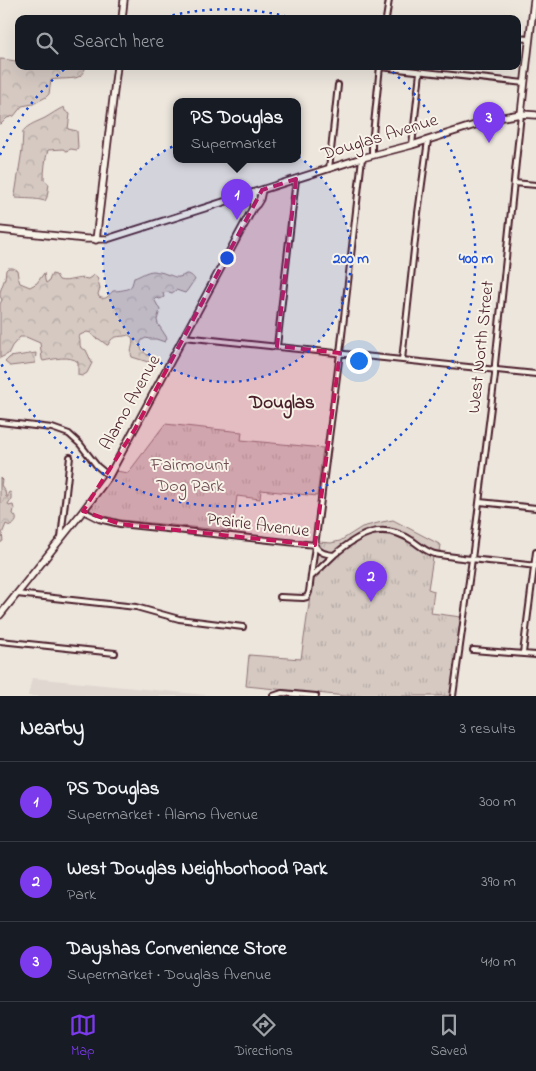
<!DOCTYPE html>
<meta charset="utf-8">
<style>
body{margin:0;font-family:"Indie Flower",sans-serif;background:#242831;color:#f1f3f6}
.you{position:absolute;left:358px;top:360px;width:18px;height:18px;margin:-12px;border:4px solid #fff;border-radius:50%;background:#1a73e8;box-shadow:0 0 0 8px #1a73e833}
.badge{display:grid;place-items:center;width:32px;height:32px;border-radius:50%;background:#7c3aed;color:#fff;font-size:16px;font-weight:700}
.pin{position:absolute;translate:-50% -41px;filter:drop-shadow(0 1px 2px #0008)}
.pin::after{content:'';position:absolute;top:26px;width:18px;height:15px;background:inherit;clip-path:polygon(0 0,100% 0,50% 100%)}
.popup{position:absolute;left:173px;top:98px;width:128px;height:65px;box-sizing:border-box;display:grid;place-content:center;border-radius:10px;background:#171b24;filter:drop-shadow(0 1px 4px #0005);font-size:16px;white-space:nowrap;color:#9ea1a6}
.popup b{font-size:19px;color:#f1f3f6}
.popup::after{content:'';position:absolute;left:50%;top:100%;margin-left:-10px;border:10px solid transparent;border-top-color:#171b24}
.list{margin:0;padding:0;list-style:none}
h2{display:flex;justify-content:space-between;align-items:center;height:65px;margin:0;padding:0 20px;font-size:21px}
h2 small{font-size:16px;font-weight:400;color:#9ea1a6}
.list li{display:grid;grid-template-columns:32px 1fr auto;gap:15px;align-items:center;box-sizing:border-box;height:80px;padding:0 20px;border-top:1px solid #363941}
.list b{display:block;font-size:19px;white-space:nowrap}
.list p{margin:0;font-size:16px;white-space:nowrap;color:#9ea1a6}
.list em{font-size:16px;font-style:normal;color:#9ea1a6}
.icon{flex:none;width:28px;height:28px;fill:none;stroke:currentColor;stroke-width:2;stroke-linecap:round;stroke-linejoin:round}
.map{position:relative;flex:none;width:536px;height:696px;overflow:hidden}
.search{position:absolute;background:#171b24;box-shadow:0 5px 20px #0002;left:15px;right:15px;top:15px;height:55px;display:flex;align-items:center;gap:12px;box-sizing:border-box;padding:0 18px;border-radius:10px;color:#9ea1a6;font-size:19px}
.sheet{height:305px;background:#171b24}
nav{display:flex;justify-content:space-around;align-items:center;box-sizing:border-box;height:70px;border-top:1px solid #363941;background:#171b24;font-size:14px;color:#9ea1a6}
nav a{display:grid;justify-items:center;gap:2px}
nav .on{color:#7c3aed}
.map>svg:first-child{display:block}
</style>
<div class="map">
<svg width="536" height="696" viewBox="0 0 536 696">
<defs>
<pattern id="forest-crowns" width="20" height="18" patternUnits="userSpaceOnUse" patternTransform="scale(1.25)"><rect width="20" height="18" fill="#d5c9c2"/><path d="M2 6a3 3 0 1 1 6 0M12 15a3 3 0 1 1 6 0" fill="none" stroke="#b8aca7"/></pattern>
<pattern id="park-tufts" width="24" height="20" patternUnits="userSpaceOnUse" patternTransform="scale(1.25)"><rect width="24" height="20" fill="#d5c9c2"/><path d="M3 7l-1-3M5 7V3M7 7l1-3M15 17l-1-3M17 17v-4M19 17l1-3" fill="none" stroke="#b8aca7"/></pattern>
</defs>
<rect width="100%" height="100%" fill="#ece6dd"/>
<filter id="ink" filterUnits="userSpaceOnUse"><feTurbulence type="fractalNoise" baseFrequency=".02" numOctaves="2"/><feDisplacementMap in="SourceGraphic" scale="10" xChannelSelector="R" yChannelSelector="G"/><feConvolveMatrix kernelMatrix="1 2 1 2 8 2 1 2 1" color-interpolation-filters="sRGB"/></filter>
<g filter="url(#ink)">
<path fill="#e0d7d0" d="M32,678L216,696H28Z"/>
<path fill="url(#forest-crowns)" stroke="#907476" d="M0,59C7,59 11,61 19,61V66H83L85,69C85,70 81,75 80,76C75,80 59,78 51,80L49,94L46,97L33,104L22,106L14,116L7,118L0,125Z
M64,107L65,111L70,114L68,129L77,131L78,148L77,150L71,149L66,151L63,149L48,150C45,160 44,170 44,180L49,184L47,197L45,201C34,198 26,199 16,198L15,195L22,150L23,131C29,124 37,122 45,118C52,114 57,110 64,107Z
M8,268H13L17,270L18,277L20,283L30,287L37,283L44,273L45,280L46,283L49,281L50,278L52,274L56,275L59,280C69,283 77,276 88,279L94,275L97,277L100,288L98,294L99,297C107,301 108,295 113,291C118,291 130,290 132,285C133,283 133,280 134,278C141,276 146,271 154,271C157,272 163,272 166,274C175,276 176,280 186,274C190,274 193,276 195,280C190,285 189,289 185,293L176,290L172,293L169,292L163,293L164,297L160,299L157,298L154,299L160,310L157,320L158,324L167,338L165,342L156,339H149L146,338L142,340C137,348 145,354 152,357L151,361L148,362L132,357C129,350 135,344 132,337C126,334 131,335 124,336C116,337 112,336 108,345H107L99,339L95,338L91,333L87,332L80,335L79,337C81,342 79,344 81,348L86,350L92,363L87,373L82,376L78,375V362C70,355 54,359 43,361L42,359L40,343L26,337H20L12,346L8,354L0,358V304L2,300L0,296V292L5,278L6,270Z
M0,478L2,480L1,485L5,491L6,497H8V493L10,492L11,494V499L8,504L9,506L13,505L14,509L13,514C19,518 16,524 10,526L6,524L2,534L3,541L0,543Z"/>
<path fill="url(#park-tufts)" stroke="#907476" d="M36,353L35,363L10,366L5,362L10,357Z
M165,424L242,432L241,440L323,448L317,496L261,490L260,499L237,496L232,531L121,520L96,514L89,509L116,471L128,473Z
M393,520L441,545L440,551H434L428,589L434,591L431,613L461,617L450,696H346L246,686L249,655L301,659L318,542L331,543L340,541L362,527L382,522Z"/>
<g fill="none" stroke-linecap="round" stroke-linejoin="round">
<defs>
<path id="street" d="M386,19L389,0
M517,38L529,39
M380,67L524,83
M412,145L420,72
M372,155V144L380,66
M329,169L338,85
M514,183L536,185
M184,337L536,374
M277,346L296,179
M402,360L418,213L428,140
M0,422L52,428L69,434L80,444L97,466L109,476
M480,502L536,508
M83,511L99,519L120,524L315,545C319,553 325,554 334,555C360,533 382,521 413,541C421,547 430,554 440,555C472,560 504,562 536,566
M61,538L70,457
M311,577L334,555
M17,594L136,607L179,619L243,627
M280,597L303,598L307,597L309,592L340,353L362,158
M0,641L115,653
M473,650L536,655
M523,653L536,552
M273,696L282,693L316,696
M453,696L472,559L495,375V364L521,114"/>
<path id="secondary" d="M122,19L124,0
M521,114L534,0
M253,193V208
M0,230L86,239H107L362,158L412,145L497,118L521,114L536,115
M96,240L117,66
M0,615L83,511L109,476L253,208L257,204L260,199L262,190"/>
</defs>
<use href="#street" stroke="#4a1f2b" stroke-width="8"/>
<use href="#secondary" stroke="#4a1f2b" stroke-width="9"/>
<use href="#street" stroke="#f7f3e8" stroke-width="4"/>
<use href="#secondary" stroke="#f7f3e8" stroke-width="5.5"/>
</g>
</g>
<path fill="#c2185b" fill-opacity="0.2" stroke="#c2185b" stroke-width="4" stroke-dasharray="10 6" stroke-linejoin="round" d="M296,179L277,346L340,353L315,545L120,524L83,511L135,429L262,190Z"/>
<circle cx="227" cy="258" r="124" fill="#1d4ed8" fill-opacity=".12"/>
<g fill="none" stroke="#1d4ed8" stroke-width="2.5" stroke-dasharray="2.5 5">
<circle cx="227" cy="258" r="124"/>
<path d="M0 155A249 249 0 0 1 67 67M158 19A249 249 0 0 1 296 19M387 67A249 249 0 1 1 0 361"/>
</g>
<g text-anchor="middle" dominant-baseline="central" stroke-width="4" stroke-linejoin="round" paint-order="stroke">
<g font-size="18" fill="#4a1f2b" stroke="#f7f3e8">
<text transform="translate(380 138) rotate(-17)">Douglas Avenue</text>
<text transform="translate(482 347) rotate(-84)">West North Street</text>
<text transform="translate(131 403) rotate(-61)">Alamo Avenue</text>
<text transform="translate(258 526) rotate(7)">Prairie Avenue</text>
</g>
<g font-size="18" fill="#6d4a51" stroke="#f7f3e8">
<text x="190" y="466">Fairmount<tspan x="190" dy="21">Dog Park</tspan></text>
</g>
<g font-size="19" font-weight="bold" fill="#4a1f2b" stroke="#f7f3e8">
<text x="282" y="403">Douglas</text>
</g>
</g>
<circle cx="227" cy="258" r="8" fill="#1d4ed8" stroke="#f7f3e8" stroke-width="2.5"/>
<g font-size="15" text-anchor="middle" font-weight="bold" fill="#1d4ed8" stroke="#f7f3e8" stroke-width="4" stroke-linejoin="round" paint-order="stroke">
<text x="351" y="263">200 m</text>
<text x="476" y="263">400 m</text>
</g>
</svg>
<div class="you"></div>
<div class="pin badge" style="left:237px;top:220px">1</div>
<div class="popup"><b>PS Douglas</b>Supermarket</div>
<div class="pin badge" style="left:371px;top:602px">2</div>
<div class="pin badge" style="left:489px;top:143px">3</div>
<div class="search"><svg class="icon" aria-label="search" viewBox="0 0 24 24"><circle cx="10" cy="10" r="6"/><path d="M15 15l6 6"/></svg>Search here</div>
</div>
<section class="sheet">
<h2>Nearby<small>3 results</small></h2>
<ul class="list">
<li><span class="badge">1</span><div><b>PS Douglas</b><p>Supermarket · Alamo Avenue</p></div><em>300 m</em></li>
<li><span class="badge">2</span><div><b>West Douglas Neighborhood Park</b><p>Park</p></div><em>390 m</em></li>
<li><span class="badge">3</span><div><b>Dayshas Convenience Store</b><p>Supermarket · Douglas Avenue</p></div><em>410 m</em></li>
</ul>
</section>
<nav>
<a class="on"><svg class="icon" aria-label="map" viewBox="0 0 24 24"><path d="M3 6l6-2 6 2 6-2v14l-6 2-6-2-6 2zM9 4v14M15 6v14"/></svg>Map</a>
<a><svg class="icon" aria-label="directions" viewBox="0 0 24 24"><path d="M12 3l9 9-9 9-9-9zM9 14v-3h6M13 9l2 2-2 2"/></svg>Directions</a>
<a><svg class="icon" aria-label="saved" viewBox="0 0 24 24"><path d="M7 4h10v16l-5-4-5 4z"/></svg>Saved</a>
</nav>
